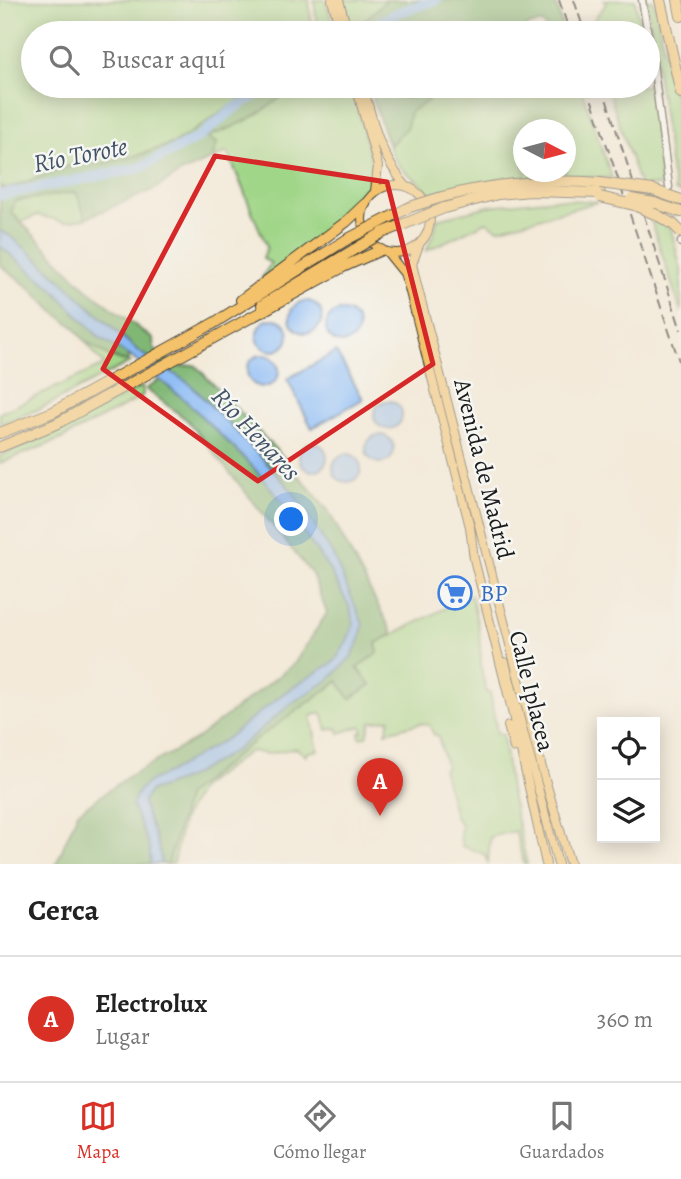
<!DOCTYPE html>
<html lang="es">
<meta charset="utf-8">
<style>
body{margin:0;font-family:Alegreya,serif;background:#f6f6f6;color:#222}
.controls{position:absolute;right:21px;bottom:21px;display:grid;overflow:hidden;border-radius:0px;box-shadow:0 4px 18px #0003}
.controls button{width:63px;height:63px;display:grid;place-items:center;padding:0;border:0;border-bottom:2px solid #e0e0e0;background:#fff;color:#222;font:35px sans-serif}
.compass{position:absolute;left:513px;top:119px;width:63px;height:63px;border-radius:50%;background:#fff;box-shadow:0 4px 18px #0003;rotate:96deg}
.you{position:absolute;left:292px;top:520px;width:24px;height:24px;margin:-18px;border:5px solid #fff;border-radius:50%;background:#1a73e8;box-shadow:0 0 0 10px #1a73e833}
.badge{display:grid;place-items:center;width:46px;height:46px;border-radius:50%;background:#d93025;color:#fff;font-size:23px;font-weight:700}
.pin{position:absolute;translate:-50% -58px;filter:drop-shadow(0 2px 4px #0008)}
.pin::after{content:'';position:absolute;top:37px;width:24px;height:21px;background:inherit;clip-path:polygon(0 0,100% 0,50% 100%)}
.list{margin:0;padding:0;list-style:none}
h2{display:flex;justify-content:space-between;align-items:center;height:91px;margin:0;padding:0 28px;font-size:30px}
h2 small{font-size:23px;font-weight:400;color:#767676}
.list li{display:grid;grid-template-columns:46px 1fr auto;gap:21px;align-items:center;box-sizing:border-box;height:126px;padding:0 28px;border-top:2px solid #e0e0e0}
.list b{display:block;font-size:26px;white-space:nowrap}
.list p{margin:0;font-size:23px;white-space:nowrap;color:#767676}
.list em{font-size:23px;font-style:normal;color:#767676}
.icon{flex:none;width:38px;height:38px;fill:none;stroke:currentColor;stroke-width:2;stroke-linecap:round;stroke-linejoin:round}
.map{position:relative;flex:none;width:681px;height:864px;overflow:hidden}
.search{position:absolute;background:#fff;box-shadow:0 4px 18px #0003;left:21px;right:21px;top:21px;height:77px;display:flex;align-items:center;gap:18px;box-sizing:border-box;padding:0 24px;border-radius:38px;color:#767676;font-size:26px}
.sheet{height:217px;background:#fff}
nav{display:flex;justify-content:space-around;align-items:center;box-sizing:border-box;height:98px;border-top:2px solid #e0e0e0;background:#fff;font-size:19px;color:#767676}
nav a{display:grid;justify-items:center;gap:4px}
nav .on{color:#d93025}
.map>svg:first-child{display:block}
</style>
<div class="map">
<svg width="681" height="864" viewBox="0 0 681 864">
<rect width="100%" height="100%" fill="#f6f6f2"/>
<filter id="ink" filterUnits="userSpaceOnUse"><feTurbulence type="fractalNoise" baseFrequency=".0143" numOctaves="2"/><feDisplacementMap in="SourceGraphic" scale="14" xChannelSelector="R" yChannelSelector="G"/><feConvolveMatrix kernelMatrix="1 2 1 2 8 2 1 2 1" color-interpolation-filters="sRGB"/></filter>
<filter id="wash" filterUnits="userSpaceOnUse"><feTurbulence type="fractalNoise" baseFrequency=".00686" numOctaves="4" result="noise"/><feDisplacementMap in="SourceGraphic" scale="28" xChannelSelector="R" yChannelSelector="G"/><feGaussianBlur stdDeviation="1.57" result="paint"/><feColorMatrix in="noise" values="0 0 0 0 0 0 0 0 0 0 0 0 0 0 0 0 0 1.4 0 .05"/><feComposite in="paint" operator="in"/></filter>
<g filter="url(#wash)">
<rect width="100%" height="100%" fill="#f3ead9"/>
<path fill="#a0d688" stroke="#5e7952" stroke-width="2" fill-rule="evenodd" d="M0,0H309L312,30L317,25L314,0H325L332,20L348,14L344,0H387L364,21L332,33H33V86H261L175,143L139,155L104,163L72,165L7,189L0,187Z
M604,0H635L642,33H592L590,25L606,4Z
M647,0H653L681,124V193L675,191L671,171Z
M648,72L661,186L647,185L656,220L671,229L681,270V312L607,86H648Z
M294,86H352L371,160L372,180L352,213L268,276L262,278L271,263L263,259L267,246C252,215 242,183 227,152L212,159L217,144L205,138C245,124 262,114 294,86Z
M402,86H580L612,178C546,174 495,178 431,194C413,173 400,176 389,146C409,125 415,114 402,86ZM524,130H566V172H524Z
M76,192L86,218L65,222L37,215L22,222L11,213L15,201Z
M554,199L598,202L498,229L486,222L426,251L435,230L437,219L489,206Z
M84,340L109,356L130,362L42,408L0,424V413L104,365Z
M142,386L143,394L140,398L59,440L0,463V456L55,433Z
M471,595L479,631L482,674L487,693L490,692L497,733L503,734L510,790L527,864H524L515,831L490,837L488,862L484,854L462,846L460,835L461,824L455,817L443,769L446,767L438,735H434L429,725L421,723L386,732L390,719L371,722L367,736L360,738L359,733L363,731L361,726L339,733L337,728L327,730L322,713L311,716L318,750L306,753V756L296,748L267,754L250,751L200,788L183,819L173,864H168L186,795L258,738L339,681L370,684L357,668L378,653L376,643Z"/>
<path fill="#80b774" stroke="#4e6a48" stroke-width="2" d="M387,0H555L564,33H549L543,23L527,26L520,33H332L364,21Z
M261,86H294C264,113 244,124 206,137L217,143L212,159L179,174L153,190L86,218L76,192L15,201L11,212L86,288L153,339L154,349L178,367L195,365L284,458L328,510L393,634L376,643L378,653L357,668L371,685L350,699L338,681L258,738L187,795L168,864H56L78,812L129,776L195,740L294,664L327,613L312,574L187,420L146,389L172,371L138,351L40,261L9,235L0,231V187L7,189L28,182L72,165L104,163L139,155L175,143Z
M368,86H402L406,98L421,91L428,101L410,112L407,127L389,146Z
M0,246L52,288L99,337L130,356L128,361H122L109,356L84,340L75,328L53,311L31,289L0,265Z"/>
<path fill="#8abaf5" stroke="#536b88" stroke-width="2" d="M0,231L9,235L40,261L138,351L190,384L265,461L292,491L332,553L363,624L360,640L351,657L330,679L292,703L236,750L187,778L150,791L143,801C146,823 161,840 161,864H151L149,846L132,805L139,790L151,780L168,773L226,739L284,693L335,661L346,643L354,624L349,606L330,571L284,504L252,466L185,400L130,356L99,337L52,288L0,246Z
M290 317a16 16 0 1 1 32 0a16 16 0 1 1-32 0Z
M326 327a16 16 0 1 1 32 0a16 16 0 1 1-32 0Z
M257 335a16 16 0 1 1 32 0a16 16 0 1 1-32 0Z
M336,352L363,399L312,428L287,379Z
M247 371a16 16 0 1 1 32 0a16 16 0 1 1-32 0Z
M374 415a14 14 0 1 1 28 0a14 14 0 1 1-28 0Z
M366 449a14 14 0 1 1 28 0a14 14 0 1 1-28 0Z
M299 457a14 14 0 1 1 28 0a14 14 0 1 1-28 0Z
M333 468a14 14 0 1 1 28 0a14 14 0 1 1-28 0Z"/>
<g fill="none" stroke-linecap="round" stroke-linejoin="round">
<path stroke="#8abaf5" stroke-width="10" d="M360,33L397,13L436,0
M0,195L140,168L199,137L236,107L272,86"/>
</g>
</g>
<g filter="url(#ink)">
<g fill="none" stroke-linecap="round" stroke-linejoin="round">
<path stroke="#c8c1b3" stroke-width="6" stroke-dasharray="6 3" stroke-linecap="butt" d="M669,187L681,242"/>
<defs>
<path id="tertiary" d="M642,0L653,62L669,187
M681,242V243"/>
<path id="primary" d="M332,0L341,33
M339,0L348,33
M356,86L378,166L375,191
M363,86C374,125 379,154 406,186
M362 219a34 34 0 1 1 68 0a34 34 0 1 1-68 0Z
M419,245L412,264L417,285L544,776L570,864
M387,252L404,273L409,288L470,527L474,559L510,702L546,864
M505,662L558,864
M508,726L514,748"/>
<path id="motorway" d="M660,0L681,93
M678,0L681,16
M653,190L681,200
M442,197C495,183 545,179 600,183
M654,203L681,212
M444,208L498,194L531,191L600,193
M657,215L674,225L681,232
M241,300L346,222L365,204
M262,305L355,249
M0,433L53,412L214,323L346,240
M0,447L58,423L343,267L381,250"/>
</defs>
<use href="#tertiary" stroke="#3c3b38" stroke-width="9"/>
<use href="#primary" stroke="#3c3b38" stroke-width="10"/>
<use href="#motorway" stroke="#3c3b38" stroke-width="12"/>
<use href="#tertiary" stroke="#fff" stroke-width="6"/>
<use href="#primary" stroke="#f4c26a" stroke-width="8"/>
<use href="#motorway" stroke="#f4c26a" stroke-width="10"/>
<path stroke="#1c1c1c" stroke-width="2" stroke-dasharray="10 5" stroke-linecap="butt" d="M559,0L570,33
M574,0L585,33
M587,86L681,367
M602,86L681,330"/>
<defs>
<path id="motorway-bridge" d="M600,183L653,190
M600,197L634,205L657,215
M631,199L654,203
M346,240L410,207L442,197
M355,249L382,233L444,208"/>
</defs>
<use href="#motorway-bridge" stroke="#3c3b38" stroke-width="12" stroke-linecap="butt"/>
<use href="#motorway-bridge" stroke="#f4c26a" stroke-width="10"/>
</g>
</g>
<path d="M0 0H681V864H0ZM215,156L387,182L433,364L258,481L103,369Z" fill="#f3ead9" fill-opacity=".55" fill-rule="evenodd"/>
<path fill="none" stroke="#d62828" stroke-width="5" stroke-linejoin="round" d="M215,156L387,182L433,364L258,481L103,369Z"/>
<defs>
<symbol id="supermarket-ring" viewBox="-11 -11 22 22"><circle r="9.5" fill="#f6f6f2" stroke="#3f7fe0" stroke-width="1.5"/><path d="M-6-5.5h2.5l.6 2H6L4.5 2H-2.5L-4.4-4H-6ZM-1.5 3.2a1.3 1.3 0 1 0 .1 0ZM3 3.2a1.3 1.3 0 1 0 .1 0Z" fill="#3f7fe0"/></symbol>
</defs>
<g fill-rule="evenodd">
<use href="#supermarket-ring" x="436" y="574" width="38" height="38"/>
</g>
<g text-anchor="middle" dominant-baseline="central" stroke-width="5" stroke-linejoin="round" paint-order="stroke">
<g font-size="24" fill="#1c1c1c" stroke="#f6f6f2">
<text transform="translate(484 469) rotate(76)">Avenida de Madrid</text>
<text transform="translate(532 691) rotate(76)">Calle Iplacea</text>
</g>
<g font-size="24" fill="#366cbe" stroke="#f6f6f2" text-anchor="start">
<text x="480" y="593">BP</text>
</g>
<g font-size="26" font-style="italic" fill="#425368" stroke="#f6f6f2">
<text transform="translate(80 155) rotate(-11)">Río Torote</text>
<text transform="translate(256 434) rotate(47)">Río Henares</text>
</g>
</g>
</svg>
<div class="controls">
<button><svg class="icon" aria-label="locate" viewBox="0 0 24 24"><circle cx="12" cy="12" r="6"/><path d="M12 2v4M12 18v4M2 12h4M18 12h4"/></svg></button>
<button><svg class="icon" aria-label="layers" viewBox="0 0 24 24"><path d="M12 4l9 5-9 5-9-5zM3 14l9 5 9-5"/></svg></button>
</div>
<svg class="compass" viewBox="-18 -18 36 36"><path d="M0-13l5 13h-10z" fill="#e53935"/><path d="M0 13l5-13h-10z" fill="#767676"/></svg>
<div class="you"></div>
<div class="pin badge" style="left:380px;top:816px">A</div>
<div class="search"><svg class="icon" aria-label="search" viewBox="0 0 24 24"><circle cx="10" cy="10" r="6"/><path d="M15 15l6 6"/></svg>Buscar aquí</div>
</div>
<section class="sheet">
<h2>Cerca<small></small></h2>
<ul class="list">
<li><span class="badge">A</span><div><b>Electrolux</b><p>Lugar</p></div><em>360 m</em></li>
</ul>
</section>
<nav>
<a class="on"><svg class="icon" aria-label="map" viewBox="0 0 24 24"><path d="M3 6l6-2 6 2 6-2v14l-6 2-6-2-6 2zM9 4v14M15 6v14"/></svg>Mapa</a>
<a><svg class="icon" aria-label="directions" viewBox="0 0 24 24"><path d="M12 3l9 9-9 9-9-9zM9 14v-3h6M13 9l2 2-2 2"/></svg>Cómo llegar</a>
<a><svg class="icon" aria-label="saved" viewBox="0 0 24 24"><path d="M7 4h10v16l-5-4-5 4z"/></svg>Guardados</a>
</nav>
